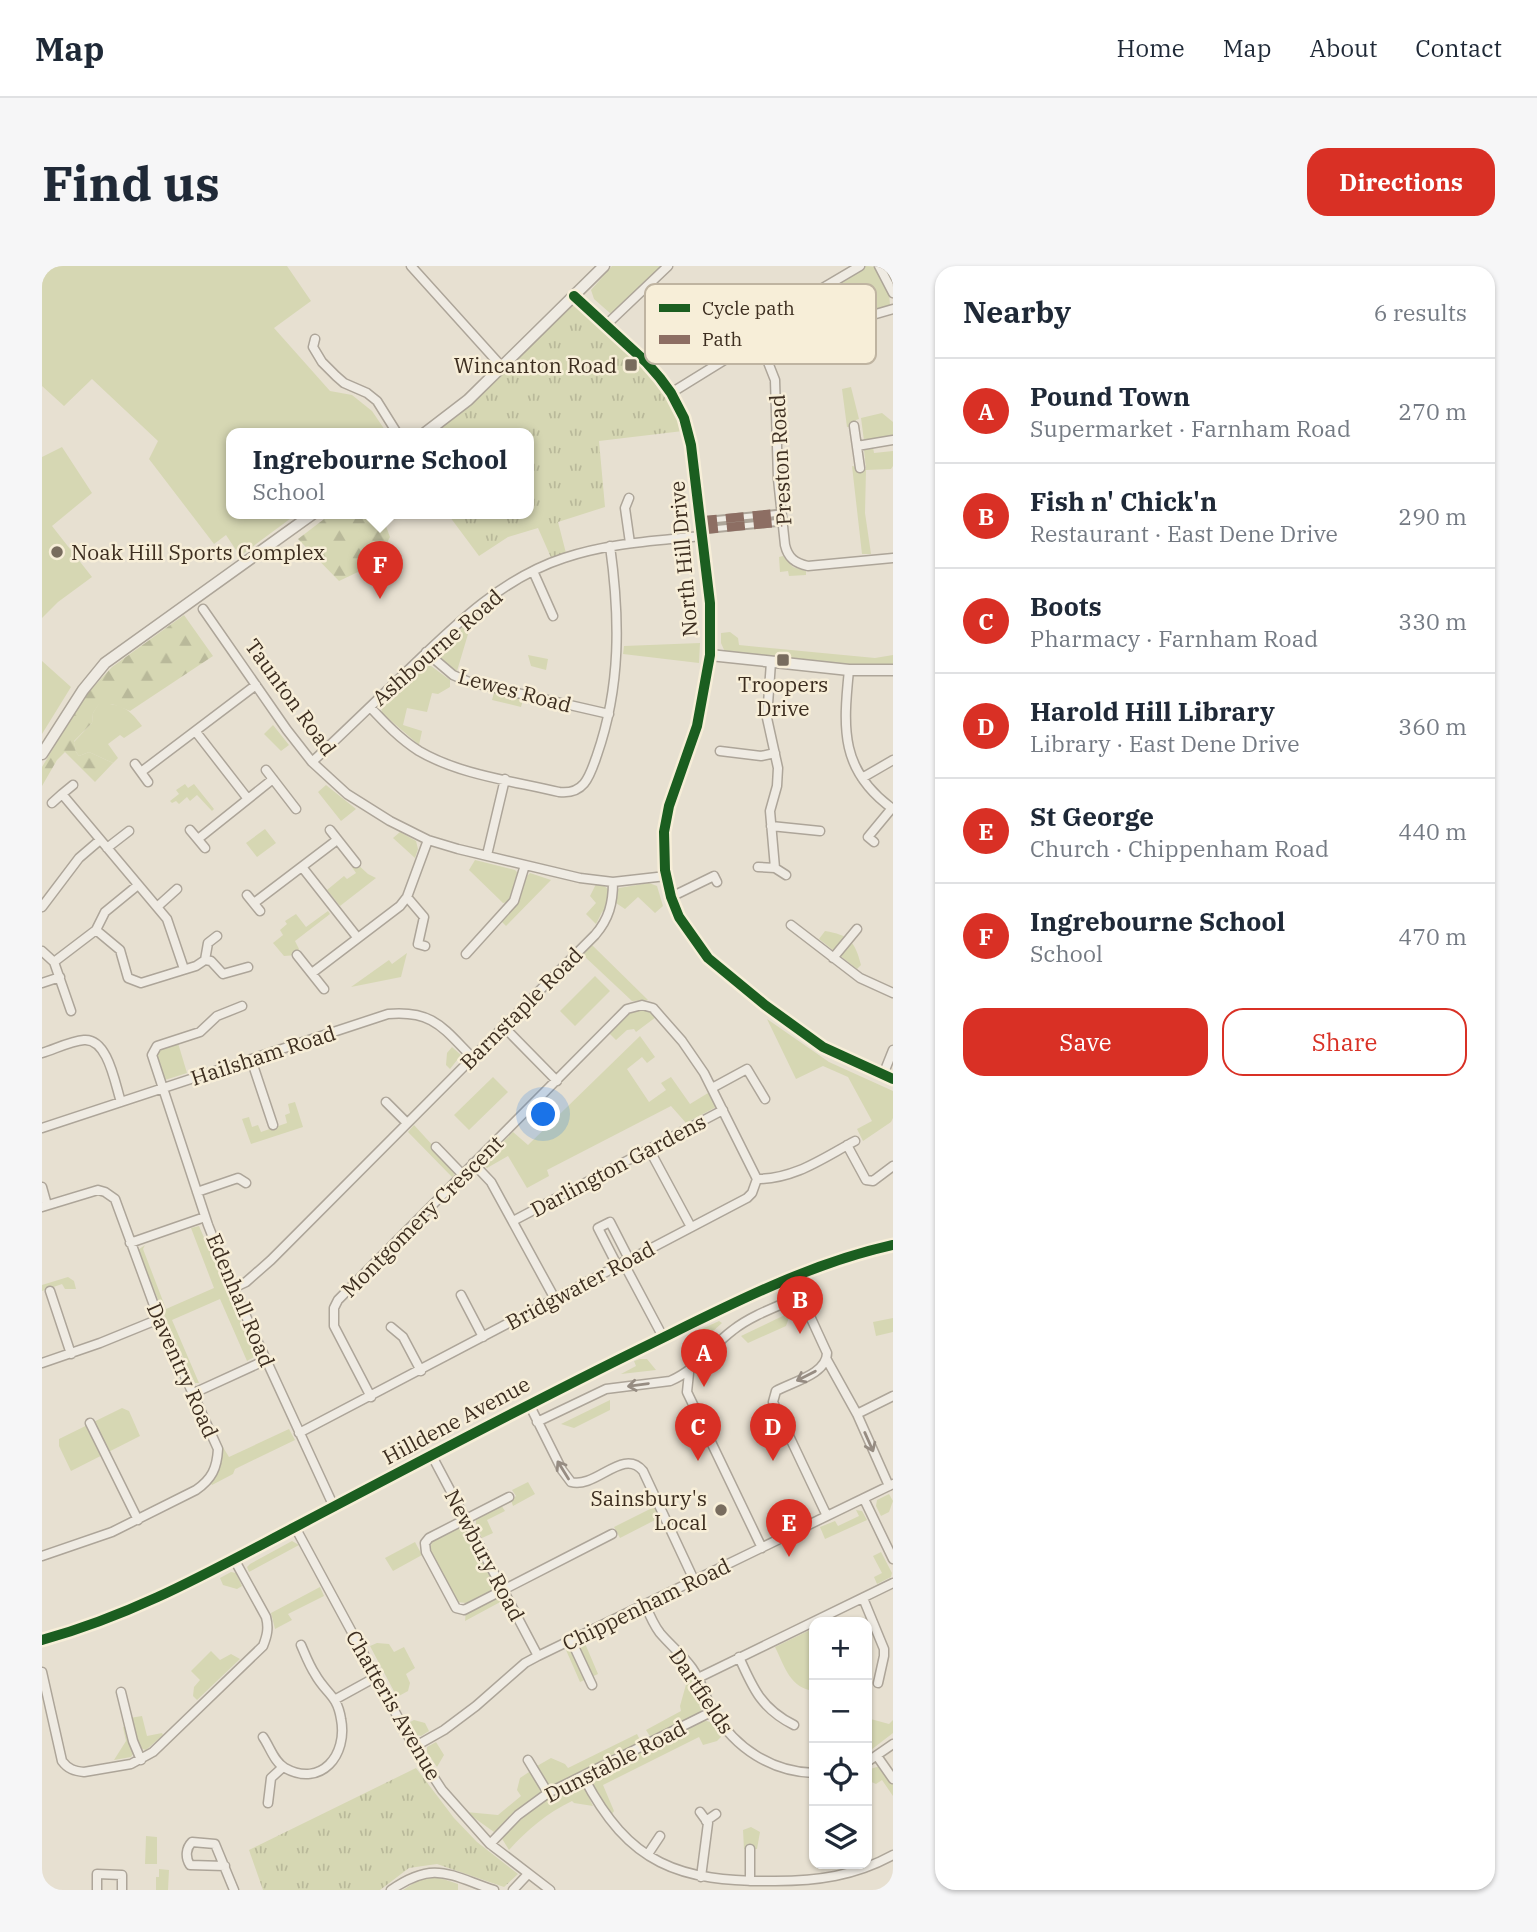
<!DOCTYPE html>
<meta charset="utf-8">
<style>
body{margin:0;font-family:"IBM Plex Serif",serif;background:#f6f6f7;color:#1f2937}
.controls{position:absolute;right:21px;bottom:21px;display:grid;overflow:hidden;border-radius:14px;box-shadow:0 2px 5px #0004}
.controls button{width:63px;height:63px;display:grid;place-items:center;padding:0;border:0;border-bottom:2px solid #e0e1e3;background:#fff;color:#1f2937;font:35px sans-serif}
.you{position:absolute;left:502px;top:849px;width:24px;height:24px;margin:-18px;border:5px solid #fff;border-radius:50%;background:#1a73e8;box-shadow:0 0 0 10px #1a73e833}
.badge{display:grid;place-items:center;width:46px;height:46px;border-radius:50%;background:#d93025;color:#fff;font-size:23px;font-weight:700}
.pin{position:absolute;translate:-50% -58px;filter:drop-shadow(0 2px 4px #0008)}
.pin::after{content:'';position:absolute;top:37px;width:24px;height:21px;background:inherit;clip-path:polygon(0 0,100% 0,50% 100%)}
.popup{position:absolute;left:184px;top:162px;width:308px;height:91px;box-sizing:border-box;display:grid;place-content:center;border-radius:14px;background:#fff;filter:drop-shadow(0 2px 5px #0005);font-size:23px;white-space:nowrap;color:#747a83}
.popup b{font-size:26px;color:#1f2937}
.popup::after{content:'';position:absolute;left:50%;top:100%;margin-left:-14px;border:14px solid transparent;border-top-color:#fff}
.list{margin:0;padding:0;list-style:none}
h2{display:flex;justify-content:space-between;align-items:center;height:91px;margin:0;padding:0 28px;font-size:30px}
h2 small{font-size:23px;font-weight:400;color:#747a83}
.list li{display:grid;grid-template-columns:46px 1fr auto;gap:21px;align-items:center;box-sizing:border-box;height:105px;padding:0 28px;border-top:2px solid #e0e1e3}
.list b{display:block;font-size:26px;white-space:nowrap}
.list p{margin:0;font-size:23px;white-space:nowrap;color:#747a83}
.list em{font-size:23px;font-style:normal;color:#747a83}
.actions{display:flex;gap:14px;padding:21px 28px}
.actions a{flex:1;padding:16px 0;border:2px solid #d93025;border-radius:21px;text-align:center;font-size:24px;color:#d93025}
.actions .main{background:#d93025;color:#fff}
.icon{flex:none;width:38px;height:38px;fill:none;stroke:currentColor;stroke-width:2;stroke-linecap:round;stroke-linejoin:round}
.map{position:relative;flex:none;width:851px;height:1624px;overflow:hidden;border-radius:21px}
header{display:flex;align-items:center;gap:42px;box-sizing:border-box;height:98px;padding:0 35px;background:#fff;border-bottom:2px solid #e0e1e3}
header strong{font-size:33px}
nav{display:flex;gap:38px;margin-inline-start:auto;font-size:24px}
.intro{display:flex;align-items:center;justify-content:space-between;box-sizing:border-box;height:168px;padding:0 42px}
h1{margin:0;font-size:49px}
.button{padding:18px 32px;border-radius:21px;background:#d93025;color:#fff;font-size:24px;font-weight:700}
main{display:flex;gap:42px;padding:0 42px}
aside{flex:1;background:#fff;border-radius:21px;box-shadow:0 2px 5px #0004}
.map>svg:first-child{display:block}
</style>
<header>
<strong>Map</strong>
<nav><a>Home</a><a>Map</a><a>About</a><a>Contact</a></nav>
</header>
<div class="intro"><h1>Find us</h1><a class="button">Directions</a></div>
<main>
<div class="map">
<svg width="851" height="1624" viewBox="0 0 851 1624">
<defs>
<pattern id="forest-firs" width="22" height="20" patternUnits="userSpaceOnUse" patternTransform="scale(1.75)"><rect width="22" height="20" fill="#d6d7b3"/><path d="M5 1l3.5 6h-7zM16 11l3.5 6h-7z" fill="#b9b99a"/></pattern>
<pattern id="park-tufts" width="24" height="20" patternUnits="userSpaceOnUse" patternTransform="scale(1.75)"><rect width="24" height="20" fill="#d6d7b3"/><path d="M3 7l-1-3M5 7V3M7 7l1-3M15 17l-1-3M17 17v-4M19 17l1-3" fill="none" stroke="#b9b99a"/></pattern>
</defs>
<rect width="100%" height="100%" fill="#e7e0d1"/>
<path fill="#d6d7b3" d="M0,0H245L269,35L232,62L288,125L310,129L330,145L345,167H189V247H256L198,290L184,269L172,278L107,193L116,175L50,113L22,140L0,120Z
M570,0H621L569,48L552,33L549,24Z
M824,0L834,1L847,26L848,40L817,50L767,54L764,43L773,32Z
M762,31L757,40V56L739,61L754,34Z
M809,121L817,153L814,154L812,160L805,161L800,123Z
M840,147L851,156V171L822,175L819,152Z
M20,181L50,227L10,260L50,311L16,336L0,352V191Z
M831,181L832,187L851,185V200L849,203L824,204L823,247L829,288H820L810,200L824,203L822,184Z
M733,247L735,256L670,263L669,254Z
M741,290L751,301L764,305V309L747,310L746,305L738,306L737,291Z
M429,353V358L415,405L396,391L395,385Z
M688,366L696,372L697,379L833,392L851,389V398C798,405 736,392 683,386L679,377V367Z
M658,377L657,397L581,388L582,380Z
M486,389L506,393L504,404L489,400Z
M0,395L29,421L0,468Z
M385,397L408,414V421L396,428L390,427L385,446L365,442L361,459L380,465L377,479L340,447L339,440Z
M452,427L481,434L479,441L450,434Z
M57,437C79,438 87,442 100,460L82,472L78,469L66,478L76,492L71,497L47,486L37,490L34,486L32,476L50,457L51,447Z
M231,459L247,479L239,485L222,468Z
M143,518L146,522L152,518L172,543L170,545L155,529L148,535L145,531L137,538L134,535L130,537L128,535L137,528L134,524Z
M284,519L314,543L299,555L276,526Z
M223,563L234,577L215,591L204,577Z
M358,566L374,575L376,583L373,592L351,572Z
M433,594L473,604L476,607L467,636L461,637L427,604Z
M314,597L326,608L334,612L298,640L285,624L302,610L305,613L314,607L310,601Z
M488,607L509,614L464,660L460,656L475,638L485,610Z
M607,617L615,620L621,640L613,647L596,631L583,643L574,637L575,625L577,622Z
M554,618L561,619L567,624L564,644L560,646L554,658L544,648L554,637L548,630Z
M286,645L288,648L253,675L257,683L255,689L242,690L231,677L241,669L238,664L245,658L243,655L254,648L264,661Z
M783,665C807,669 813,675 819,699L815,703L777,673Z
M550,679L606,734L590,735L541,689Z
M365,687L359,711L309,721L347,694L350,698Z
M553,710L568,725L533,760L518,745Z
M598,743L609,746L614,751L594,766L592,763L585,764L574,774L567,767L585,749Z
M725,753L787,796L851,825V852L849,856L821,875L815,863L830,855L806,811L781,800L754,813Z
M598,770L613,791L605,797L600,791L585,803L607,836L624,824L619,817L629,811L648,838L666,827L674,841L644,857L629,840L505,904L507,910L485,922L466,890L445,902L441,899L442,894L471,866L486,879Z
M136,777L145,807L123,814L114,789L118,783Z
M410,781L419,789L408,803L404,799L405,787Z
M451,811L466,826L427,864L412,849Z
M253,836L261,861L209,878L200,853L207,851L210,861L216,859L219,866L245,857L243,849L248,847L246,838Z
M372,859L415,906L410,911L366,866Z
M157,960L213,1088L212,1091L205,1095L178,1033L130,1054L157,1117H153L125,1056L96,984L103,979L101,983L124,1043L172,1022L149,962Z
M26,1011L32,1015L34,1023H23L20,1018L0,1025V1019Z
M749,1046L744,1060L706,1077L699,1070Z
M851,1052V1066L834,1070L831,1056Z
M677,1055L680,1057L649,1085V1068Z
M598,1093H605L614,1104L579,1108L594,1100L592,1095Z
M568,1134V1144L532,1162L519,1158Z
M80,1142L87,1145L98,1170L29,1205L17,1180V1173Z
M247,1163L253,1174L193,1203L191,1208L170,1219L168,1217L179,1199V1178L187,1191Z
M486,1216L493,1228L471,1240L469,1234L474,1230L470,1224Z
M847,1228L851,1235L847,1246L839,1250L834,1240L835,1234Z
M459,1239L463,1245L445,1254L451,1267L440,1272L434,1260V1252Z
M612,1241L617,1252L578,1272L572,1261Z
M814,1244L820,1245L825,1254L783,1273L778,1261L793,1255L796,1260L817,1250Z
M416,1261L423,1262L453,1318L451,1324L424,1337L416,1336L387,1285L391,1274Z
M250,1275L257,1279L207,1306L205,1301L208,1298Z
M373,1276L380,1289L351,1305L343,1292Z
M839,1286L850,1307L849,1311L835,1318L832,1311L840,1307L831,1290Z
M189,1306L194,1307L200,1320L195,1323L181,1319L178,1312Z
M278,1321L282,1330L246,1348L250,1354L233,1363L229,1347Z
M453,1330L462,1334L423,1355L424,1345Z
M772,1362V1425C748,1422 743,1401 733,1381Z
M542,1375L556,1408L538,1416L524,1384Z
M335,1377L347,1378L352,1386L362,1381L373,1402L364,1408L368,1417L366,1425L355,1431L328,1380Z
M169,1385L178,1394L189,1388L198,1393L155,1434L151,1430L152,1421L158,1414L149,1405Z
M647,1408L660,1440L659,1446L609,1472L604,1464L639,1445L638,1440Z
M100,1450L105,1470L120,1467L121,1469L104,1484L97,1482L88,1452Z
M825,1452L847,1458L851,1454V1467L825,1487Z
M372,1454L383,1457L387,1465L379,1470L374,1469L368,1456Z
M661,1454L668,1456L679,1471L675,1475L661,1479L657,1471L561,1519L572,1545L570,1548C562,1537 547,1523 553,1508Z
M86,1460L93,1485L89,1491L72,1494L84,1475L81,1461Z
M595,1468L599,1476L511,1521L504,1519L495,1500L509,1492L523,1498L526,1502Z
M394,1476L402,1489L395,1501L385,1486V1481Z
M838,1500L851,1519V1530L840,1514L834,1518L825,1514V1504Z
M490,1504L502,1526L452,1566L424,1546L456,1549L479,1530L475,1524L478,1512Z
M533,1518L542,1521L551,1540L532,1537L530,1535C505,1547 486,1563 467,1584L459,1571L462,1568L496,1539Z
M709,1561L718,1566L715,1583H702L701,1564Z
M104,1570L115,1571V1598H103Z
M117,1603L127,1604L126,1624H114V1611H117Z
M385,1612H398L416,1618V1624H361L375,1615Z"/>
<path fill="url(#forest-firs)" d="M290,247H339L348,271L335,297L297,315L256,273Z
M142,349L171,390L88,445L70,438H57L51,447L50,457L32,475L34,486L37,490L47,486L71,497L53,516L23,486L15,494L0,520V501L42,431L70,401Z"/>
<path fill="url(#park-tufts)" d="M532,34C563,63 630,125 641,165L557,175L563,241L516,256L525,291L511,296L496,262L466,271L437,290L405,247H487V167H390Z
M374,1502L412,1552L435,1576L476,1608L462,1621L395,1598L367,1602L338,1624H221L207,1584Z"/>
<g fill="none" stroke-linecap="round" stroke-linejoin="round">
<defs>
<path id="pedestrian" d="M659,255L739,247
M660,264L740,256"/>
<path id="minor" d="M369,0L461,102
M837,0L851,27
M763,58L759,42L774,26L818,0
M564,59L626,0
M273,73L271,81L280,96L294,110L302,117L325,127L335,135L355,167
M718,76L733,114L736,213L743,279C746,292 753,297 766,300L851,292
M629,127L684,93L734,68L763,58L813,54L851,43
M812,160L818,202
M815,180L851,174
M587,232L583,242L588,277
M491,305L511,350
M161,343L245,464L270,496L305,528L348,555L386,574L416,583L538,612L571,616L624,610
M384,386L411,409L427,416L567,448
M729,396L725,452L736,502L735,520L728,545L733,602
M807,404C801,463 798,505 851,543
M328,441C343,457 358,473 377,485C418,509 471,515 517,526C543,529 548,509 555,489C579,420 578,352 568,280
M154,466L206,533
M678,485L719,490L733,487
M270,496C300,468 330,439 359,411C407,365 457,313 522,292C566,277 613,275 659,270
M93,498L106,516
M224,504L254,543
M99,506L214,419
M820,512L851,494
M20,528L31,519
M10,537L20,528L125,653L142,703
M729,560L778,565
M148,564L163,582
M288,564L314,597
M156,573L231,513
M832,576L826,571L850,542
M65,582L87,565
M445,589L463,513
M260,601L315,671
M716,601L733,602L744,609
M205,629L218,645
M365,631L382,651L376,678L383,680
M629,631L672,610L675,616
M212,637L295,574
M0,641L37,592L58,574
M115,641L135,623
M749,659L818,712L851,727
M54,664L78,684L86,712L99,717L154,700L163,694L169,695L181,708L206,701
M0,685L12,696L29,745
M424,688L472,635L483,599
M255,689L282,723
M791,692L815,663
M163,694L166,677L175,670
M12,696L54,664L63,646L96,619
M270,707L358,640L365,631L386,574
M0,717L18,711
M200,740L175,750L158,766L115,780L110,789L166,959L191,1022L292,1241
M461,760L515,815
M0,787C13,783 29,775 42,774C66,772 73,818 79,836
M209,793L231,859
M841,809L851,784
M670,822L705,803L723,833
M344,836L365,857
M0,862L346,748C391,744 401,762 430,791
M805,879L824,914L831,915L851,900
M394,881L420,908
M607,883L649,961
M431,897L449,916L513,1033
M0,921L5,939
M155,926L196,912L204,917
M0,941L56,924L63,926L73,933L117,1053L176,1183C175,1202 170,1213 154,1224L70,1266L0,1290
M471,955L681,844
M88,977L163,951
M581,996L621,1071
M575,999L556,962L568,956L587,993
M750,1011L785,1087C785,1108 750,1116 734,1125L731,1136L785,1250
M191,1022L204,1016L229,994L553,669C567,653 571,637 571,616
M8,1025L29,1088
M419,1029L441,1071
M349,1061L361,1071L379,1105
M785,1094L815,1148L847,1220
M0,1097L58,1077L117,1053
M647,1107L645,1126L720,1282
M152,1127L224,1094
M329,1131L292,1060V1042L296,1034L585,743L600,739L611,742L640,775L662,807L715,913
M487,1138L520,1204L529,1216C554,1223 581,1181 601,1205L652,1314
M815,1148L851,1130
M495,1156L564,1123L628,1115C656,1103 667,1082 691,1064C710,1049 737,1040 759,1030
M48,1157L96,1254
M257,1167L705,932L710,927L715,913C753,913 781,892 813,875
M389,1188L496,1390
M467,1231L387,1272L383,1277L384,1286L414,1342L422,1344L570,1268
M822,1233L851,1293
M253,1261L372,1481L400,1524L448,1578L508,1624
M821,1332L842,1383V1390L836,1417
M603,1338C607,1348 611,1358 618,1367C628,1379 641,1389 650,1402C660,1416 663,1432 672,1446C693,1482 730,1506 772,1507
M529,1374L550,1419
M697,1391C711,1423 720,1443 752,1459
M0,1406L20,1495C26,1503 32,1505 42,1506L89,1498L111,1486L221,1380C225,1370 227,1362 224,1351L192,1293
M656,1412L851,1317
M79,1426L91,1475L99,1494
M294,1433L334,1411
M221,1471C228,1481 232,1496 243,1502C279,1522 306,1489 299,1453C295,1428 284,1428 273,1408C267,1399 263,1388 259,1379
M372,1481L402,1464L434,1440L483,1397L496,1390L851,1218
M835,1490L851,1513
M486,1494L506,1527
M825,1496L851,1478
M541,1510C587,1599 637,1616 733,1615C775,1615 813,1610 851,1589
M226,1537L229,1512L241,1501
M658,1546L666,1557L659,1611
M664,1555L674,1548
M448,1578L476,1549L506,1527L671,1445
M606,1588L618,1570
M183,1600L148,1599C143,1591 144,1582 150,1576L173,1578L192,1624
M708,1615V1583
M55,1624V1608L80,1609V1624
M349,1624C392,1594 407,1609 452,1624
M471,1624L486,1608"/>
<path id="tertiary" d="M532,30L604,96L618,112L629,127L642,152L649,179L668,337V389L655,460L627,540L622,566L623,604L629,631L637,651L666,692L723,739L781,781L851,813
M383,167L426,134L562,0
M668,389L807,404H851
M0,488L41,424L63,397L272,247
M0,1374C94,1348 169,1305 255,1260C369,1200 482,1140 598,1083C680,1043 761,999 851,979"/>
</defs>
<use href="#pedestrian" stroke="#ada599" stroke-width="9"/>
<use href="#minor" stroke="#ada599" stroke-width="11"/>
<use href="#tertiary" stroke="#ada599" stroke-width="13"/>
<use href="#pedestrian" stroke="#efebe3" stroke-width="5"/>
<use href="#minor" stroke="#efebe3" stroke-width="8"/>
<use href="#tertiary" stroke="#efebe3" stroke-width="10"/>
<path stroke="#8d6e63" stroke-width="9" stroke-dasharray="18 9" stroke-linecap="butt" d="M657,255L739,247
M658,264L740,256"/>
<defs>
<path id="cycleway" d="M532,30L604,96L618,112L629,127L642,152L649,179L668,337V389L655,460L627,540L622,566L623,604L629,631L637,651L666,692L723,739L781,781L851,813
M0,1374C94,1348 169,1305 255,1260C369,1200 482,1140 598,1083C680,1043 761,999 851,979"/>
</defs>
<use href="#cycleway" stroke="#f7eed8" stroke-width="15"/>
<use href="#cycleway" stroke="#1b5e20" stroke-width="10"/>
</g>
<defs><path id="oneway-shaft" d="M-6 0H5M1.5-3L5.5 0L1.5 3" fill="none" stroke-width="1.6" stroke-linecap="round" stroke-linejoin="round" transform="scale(1.75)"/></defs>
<g stroke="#968c82">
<use href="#oneway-shaft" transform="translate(764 1110) rotate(153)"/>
<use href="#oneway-shaft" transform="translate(596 1119) rotate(172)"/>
<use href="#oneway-shaft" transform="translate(827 1176) rotate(66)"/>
<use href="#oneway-shaft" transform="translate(521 1204) rotate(-122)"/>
</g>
<g fill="#786c5e" stroke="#f7eed8" stroke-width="2.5">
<rect x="582" y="92" width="14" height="14" rx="3.5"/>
<circle cx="15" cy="286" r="7"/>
<rect x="734" y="387" width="14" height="14" rx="3.5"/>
<circle cx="679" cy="1244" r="7"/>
</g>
<g text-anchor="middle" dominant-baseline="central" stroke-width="5" stroke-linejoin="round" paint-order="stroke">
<g font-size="21" fill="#3d2e20" stroke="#f7eed8" text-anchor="end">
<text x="575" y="99">Wincanton Road</text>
<text x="29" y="286" text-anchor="start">Noak Hill Sports Complex</text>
<text x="741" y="418" text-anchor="middle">Troopers<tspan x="741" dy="24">Drive</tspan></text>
<text x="665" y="1232">Sainsbury's<tspan x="665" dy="24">Local</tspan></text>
</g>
<g font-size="21" fill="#3d2e20" stroke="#f7eed8">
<text transform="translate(738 194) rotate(-93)">Preston Road</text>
<text transform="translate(641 293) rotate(-95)">North Hill Drive</text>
<text transform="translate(395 381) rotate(-41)">Ashbourne Road</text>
<text transform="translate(473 424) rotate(15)">Lewes Road</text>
<text transform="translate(249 431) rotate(54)">Taunton Road</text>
<text transform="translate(479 742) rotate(-45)">Barnstaple Road</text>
<text transform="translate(221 789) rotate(-18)">Hailsham Road</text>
<text transform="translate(576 899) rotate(-28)">Darlington Gardens</text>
<text transform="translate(380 950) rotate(-45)">Montgomery Crescent</text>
<text transform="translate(538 1019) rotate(-28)">Bridgwater Road</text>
<text transform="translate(199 1034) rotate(67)">Edenhall Road</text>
<text transform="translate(141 1104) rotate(66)">Daventry Road</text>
<text transform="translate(414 1154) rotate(-28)">Hilldene Avenue</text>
<text transform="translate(443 1289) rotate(62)">Newbury Road</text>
<text transform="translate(604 1338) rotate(-26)">Chippenham Road</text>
<text transform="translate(660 1425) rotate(56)">Dartfields</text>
<text transform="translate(352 1439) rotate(60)">Chatteris Avenue</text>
<text transform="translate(573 1495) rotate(-27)">Dunstable Road</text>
</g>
</g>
<rect x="603" y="18" width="231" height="80" rx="10" fill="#f7eed8" stroke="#bfb4a1" stroke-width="2"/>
<rect x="617" y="38" width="31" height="8" fill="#1b5e20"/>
<rect x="617" y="69" width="31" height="9" fill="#8d6e63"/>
<g font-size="19" fill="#3d2e20">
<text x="660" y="49">Cycle path</text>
<text x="660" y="80">Path</text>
</g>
</svg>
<div class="controls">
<button>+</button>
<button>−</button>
<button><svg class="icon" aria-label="locate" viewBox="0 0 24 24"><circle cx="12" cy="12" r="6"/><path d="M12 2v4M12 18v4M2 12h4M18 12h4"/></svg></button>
<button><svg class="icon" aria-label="layers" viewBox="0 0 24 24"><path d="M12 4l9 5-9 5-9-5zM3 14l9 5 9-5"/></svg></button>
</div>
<div class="you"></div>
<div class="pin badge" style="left:662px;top:1121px">A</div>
<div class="pin badge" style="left:758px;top:1068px">B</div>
<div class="pin badge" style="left:656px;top:1195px">C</div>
<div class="pin badge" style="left:731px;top:1195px">D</div>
<div class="pin badge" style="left:747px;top:1291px">E</div>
<div class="pin badge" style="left:338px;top:333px">F</div>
<div class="popup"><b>Ingrebourne School</b>School</div>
</div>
<aside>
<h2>Nearby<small>6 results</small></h2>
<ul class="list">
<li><span class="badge">A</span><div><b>Pound Town</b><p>Supermarket · Farnham Road</p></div><em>270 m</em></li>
<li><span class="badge">B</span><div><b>Fish n' Chick'n</b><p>Restaurant · East Dene Drive</p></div><em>290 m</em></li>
<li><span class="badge">C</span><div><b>Boots</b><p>Pharmacy · Farnham Road</p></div><em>330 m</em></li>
<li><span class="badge">D</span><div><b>Harold Hill Library</b><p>Library · East Dene Drive</p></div><em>360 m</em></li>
<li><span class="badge">E</span><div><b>St George</b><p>Church · Chippenham Road</p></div><em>440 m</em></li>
<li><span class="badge">F</span><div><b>Ingrebourne School</b><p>School</p></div><em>470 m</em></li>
</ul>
<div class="actions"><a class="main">Save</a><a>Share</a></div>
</aside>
</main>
